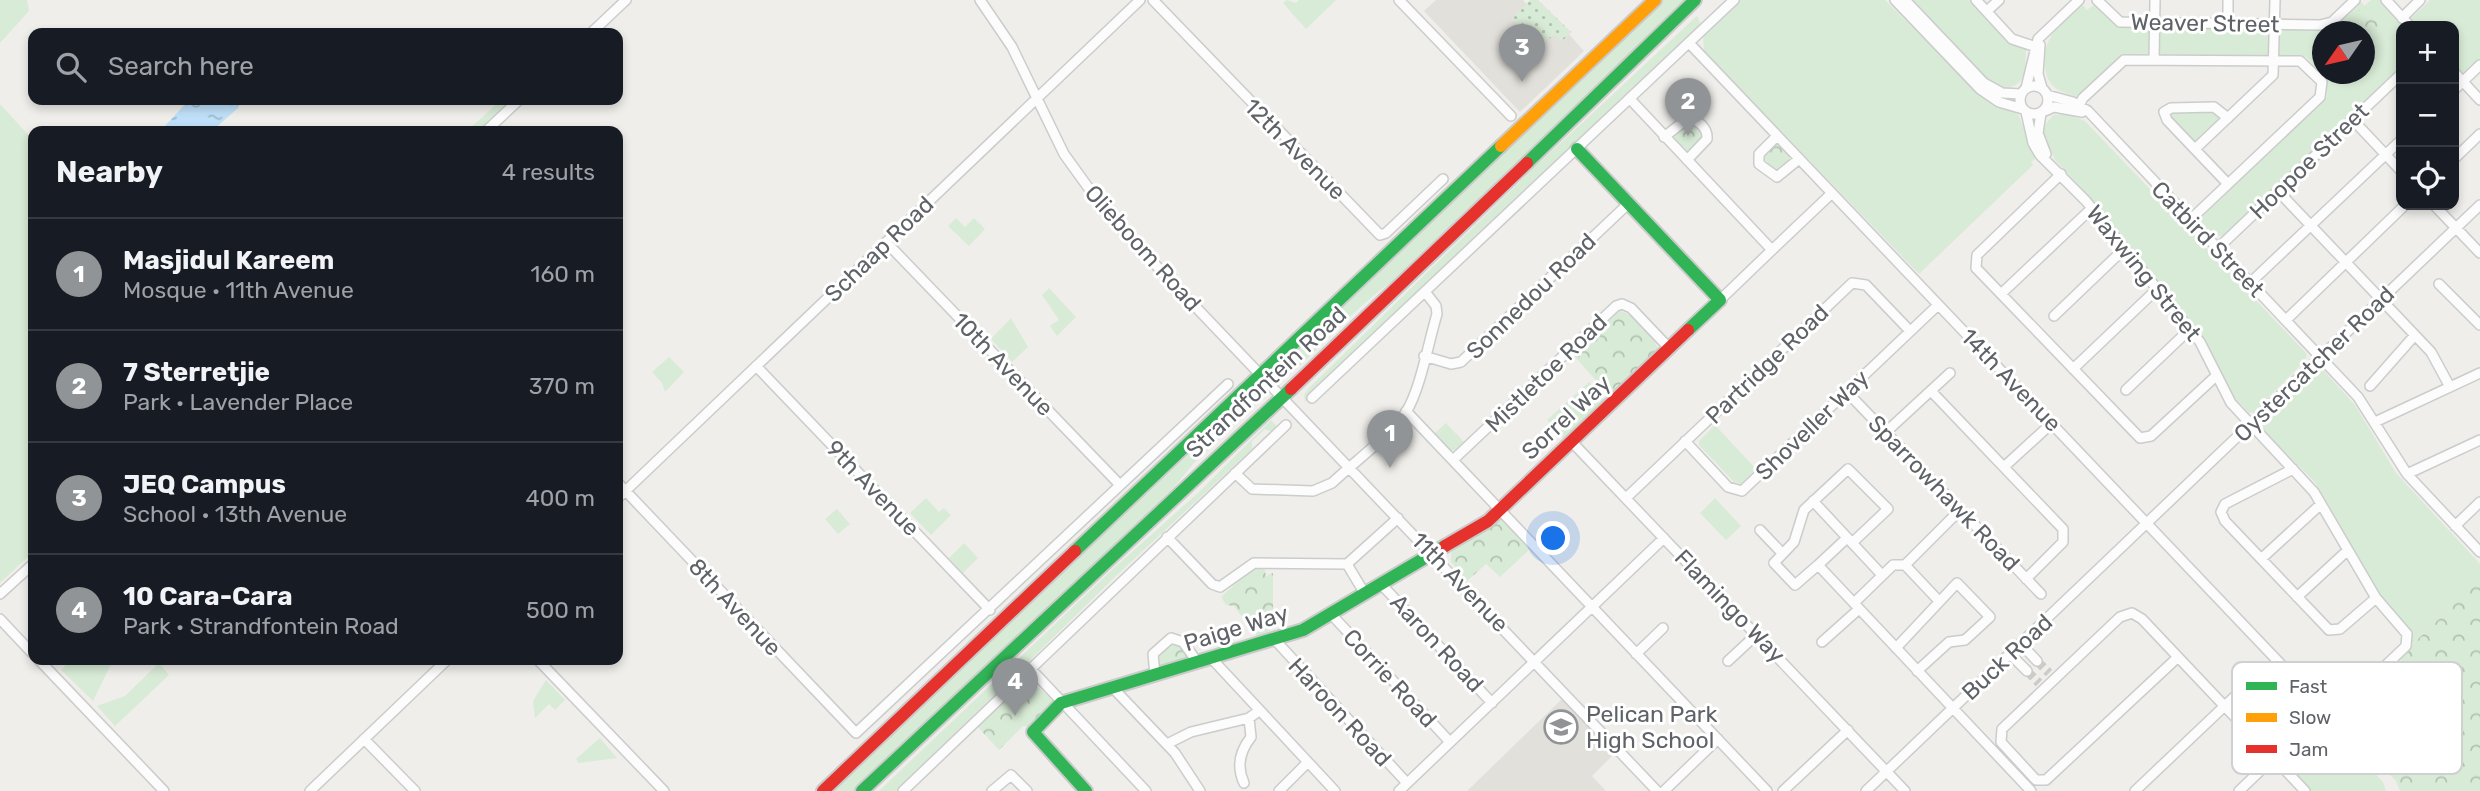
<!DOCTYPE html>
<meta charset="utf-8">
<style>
body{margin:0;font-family:Rubik,sans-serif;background:#242831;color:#f1f3f6}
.controls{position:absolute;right:21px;top:21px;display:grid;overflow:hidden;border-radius:14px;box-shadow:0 4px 10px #0003}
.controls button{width:63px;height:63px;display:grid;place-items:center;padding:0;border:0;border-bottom:2px solid #363941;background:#171b24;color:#f1f3f6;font:35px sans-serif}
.compass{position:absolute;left:2312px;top:21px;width:63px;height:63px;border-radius:50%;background:#171b24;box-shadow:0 4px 10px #0003;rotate:236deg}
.you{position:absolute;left:1554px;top:539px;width:24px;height:24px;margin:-18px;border:5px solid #fff;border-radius:50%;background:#1a73e8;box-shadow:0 0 0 10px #1a73e833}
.badge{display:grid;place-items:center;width:46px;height:46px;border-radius:50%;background:#919496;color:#fff;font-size:23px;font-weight:700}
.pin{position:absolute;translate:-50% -58px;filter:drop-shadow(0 2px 4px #0008)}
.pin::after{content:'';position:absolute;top:37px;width:24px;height:21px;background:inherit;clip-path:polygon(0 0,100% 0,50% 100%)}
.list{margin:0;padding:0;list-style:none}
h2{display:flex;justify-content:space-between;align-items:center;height:91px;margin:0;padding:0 28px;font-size:30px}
h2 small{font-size:23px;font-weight:400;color:#9ea1a6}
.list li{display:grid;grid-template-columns:46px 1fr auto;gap:21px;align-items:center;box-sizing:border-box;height:112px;padding:0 28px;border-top:2px solid #363941}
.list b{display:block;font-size:26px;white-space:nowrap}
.list p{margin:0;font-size:23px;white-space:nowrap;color:#9ea1a6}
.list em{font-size:23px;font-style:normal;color:#9ea1a6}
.icon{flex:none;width:38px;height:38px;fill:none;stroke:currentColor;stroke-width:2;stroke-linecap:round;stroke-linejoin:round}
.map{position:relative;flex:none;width:2480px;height:791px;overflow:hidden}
.search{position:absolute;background:#171b24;box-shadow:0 4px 10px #0003;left:28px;top:28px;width:595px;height:77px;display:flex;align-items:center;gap:18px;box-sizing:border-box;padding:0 24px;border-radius:14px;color:#9ea1a6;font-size:26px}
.panel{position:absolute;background:#171b24;box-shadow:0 4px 10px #0003;left:28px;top:126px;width:595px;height:539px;border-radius:14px}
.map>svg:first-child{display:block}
</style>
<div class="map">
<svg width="2480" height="791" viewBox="0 0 2480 791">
<defs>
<pattern id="forest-crowns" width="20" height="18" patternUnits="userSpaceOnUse" patternTransform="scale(1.75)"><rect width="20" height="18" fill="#d8ebd6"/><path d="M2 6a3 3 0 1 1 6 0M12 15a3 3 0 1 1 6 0" fill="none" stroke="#b2c2b1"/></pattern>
<pattern id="garden-dots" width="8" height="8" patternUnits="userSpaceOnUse" patternTransform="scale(1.75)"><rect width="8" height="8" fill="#d8ebd6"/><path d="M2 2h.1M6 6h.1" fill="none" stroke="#b2c2b1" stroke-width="1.8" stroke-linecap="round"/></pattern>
<pattern id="water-ripples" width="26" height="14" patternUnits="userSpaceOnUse" patternTransform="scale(1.75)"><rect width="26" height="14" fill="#bfe0f9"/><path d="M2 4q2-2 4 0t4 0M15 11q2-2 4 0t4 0" fill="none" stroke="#9eb9cd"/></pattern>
</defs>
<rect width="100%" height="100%" fill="#efeeea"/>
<path fill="#e2e0da" d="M1436,0H1523L1526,4L1538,0L1584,51L1520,112L1424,11Z
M1562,699L1614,754L1592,776L1606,791H1467Z"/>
<path fill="#d8ebd6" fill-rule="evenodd" d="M0,0H27L29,11L0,43Z
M1287,0L1296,3L1299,0H1336L1306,29L1283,3Z
M1663,0H1686L1391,282C1355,308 1326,342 1293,372L1280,367Z
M1740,0H1885L1982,97L2018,114L2036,158L2031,162L2033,165L1919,274L1704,51L1703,37Z
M1911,0H1969L2008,43L2026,49C2025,67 2028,86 2005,88L1985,79Z
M2371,0H2380L2404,26H2401V68L2225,236H2214L2200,222L2201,218L2327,97V80L2306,57L2279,56L2280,29H2330L2360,1L2365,6ZM2322,32H2364V74H2322Z
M2430,0H2480V59L2464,74L2454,64V26H2419L2411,18Z
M2082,4L2087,10L2095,4L2115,24L2146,26L2149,29V54L2123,55L2078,97C2059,91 2048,89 2045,67C2041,37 2062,23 2082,4Z
M1697,16L1701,24L1305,402L1304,395L1309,388L1539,163Z
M2161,27L2271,29L2269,57L2157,56Z
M501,100H511L477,131H467Z
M0,104L33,140V552L0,583Z
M2170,111H2215L2221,121L2196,142L2168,115Z
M2068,114L2085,121L2307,354L2305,361L2254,412L2249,413L2233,396L2204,339L2122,240L2095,203L2055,160L2042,129L2053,115Z
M956,218L965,227L974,218L985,229L969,246L948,226Z
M1049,288L1076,317L1057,336L1050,326L1059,320L1042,295Z
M1011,318L1028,347L1012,362L991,339Z
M669,357L684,372L665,392L662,383L652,372Z
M2318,371H2324L2355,405L2396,473L2480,564V581L2411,645V632L2385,603L2315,482L2262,430L2263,423Z
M1589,382L1607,402L1565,440L1547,420Z
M1250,397L1256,403L1194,463L1175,486L855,791H831Z
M1271,420L1277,427L1272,432L1265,429L1252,441V449L1117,575L896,791H879L1115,567L1198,493Z
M1446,423L1465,443L1459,450H1451L1435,433Z
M1715,425L1756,469L1741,484L1734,482L1699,445V441Z
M926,498L939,512L944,508L951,515L931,535L910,513Z
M1715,498L1741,526L1726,540L1700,513Z
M837,509L850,524L838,534L825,519Z
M964,543L978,558L963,573L949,558Z
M71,660H113L93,701L61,670Z
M159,663L169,675L115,726L97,706L125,696Z
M546,680L565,700L555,710L549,704L535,718L533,701Z
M2329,725L2383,782L2386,791H2309L2289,770L2303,758L2299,753Z
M600,738L617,758L579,763L576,759Z"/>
<path fill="url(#forest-crowns)" d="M2369,2L2390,25L2365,48L2364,32L2348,31L2343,24Z
M1675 137a14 14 0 1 1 28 0a14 14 0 1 1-28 0Z
M1763 158a13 13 0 1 1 26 0a13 13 0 1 1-26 0Z
M1619,311C1634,313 1654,336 1659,351L1611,397L1574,356Z
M1498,520H1503L1530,549L1500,577L1486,564L1467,581L1451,562V552Z
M1264,566L1266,576L1273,573V613L1269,636L1259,639L1234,606L1226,605L1221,597L1252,569Z
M2480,580V791H2400L2396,781L2336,717Z
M1171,642L1177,643L1188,658L1162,668L1157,666L1158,652Z
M1028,679L1051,698L1053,706L1031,727L1023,726L999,750L976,725Z"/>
<path fill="url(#garden-dots)" d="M1530,0H1538L1571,32L1562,41L1555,35L1539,45L1512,19Z"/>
<path fill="url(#water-ripples)" d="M189,100H238L239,101L238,108L212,131H165L163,128Z"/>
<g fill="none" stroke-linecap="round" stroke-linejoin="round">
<path stroke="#cbcbca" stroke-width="9" stroke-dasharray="9 4.5" stroke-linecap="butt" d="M2037,661L2049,673
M2027,671L2039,683"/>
<defs>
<path id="street" d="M980,0L1012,47L1064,154L1108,215L1657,791
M1153,0L1380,235L1386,233L1443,179
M1399,0L1511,116
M1895,0L1980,89L1999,102L2023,109
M1905,0L1984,83L2002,93L2021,94
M1976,0L2012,39L2039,48
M2097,0L2120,22L2320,25L2332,22L2355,0
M2228,0V23
M2386,0L2410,26
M1987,11L1999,0
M2402,18L2420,0
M591,33L626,0
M1689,43L2332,718
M2040,45L2038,74L2042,88
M2154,59L2155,0
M2454,72L2480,100
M2020 100a14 14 0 1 1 28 0a14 14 0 1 1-28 0Z
M2026,88L2038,39L2079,0
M2454,90L2480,65
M2047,95L2073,102L2088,111L2358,397L2407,474L2480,552
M1630,99L1772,250L1831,194
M2077,109L2083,98L2124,60L2300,61L2322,82L2320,97L2190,220
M2045,111L2054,107L2082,112
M2026,112L2033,143L2040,155L2086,201L2200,342L2231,403L2314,492L2376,598L2407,634L2406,646L2338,711L2328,716
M2041,113L2038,133L2046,154
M2228,118L2214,107L2171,108L2164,112L2167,120L2228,184
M2353,120L2401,171
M486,131L519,100
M1777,136L1759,154V164L1777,177L1799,159
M1664,137L1687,119C1698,119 1708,128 1707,139L1687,160
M2195,149L2273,75L2275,0
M2454,159L2480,134
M2061,174L1977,255L1976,268L2140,438L2151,436L2216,376
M2278,191L2431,352L2450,387
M2434,205L2480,253
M886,242L1120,485
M2217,249L2401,74
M2250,283L2401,140
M2439,284L2480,325
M2001,294L2092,208
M1720,300L1772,250
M2054,316L2123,250
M2286,320L2403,207
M1424,356L1451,364L1461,362L1629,203
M756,366L990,610
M2073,369L2156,290
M2370,386L2415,335
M2126,390L2190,329
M1931,391L2063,529V542L2026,579
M1847,392L2041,594
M1312,398L1734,0
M1406,411L1767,791
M2375,422L2480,373
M1886,432L1950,373
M1571,441L1905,791
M1685,441L1728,487L1742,491L1938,305
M1453,460L1616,306L1622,304L1631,308L1670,349
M2005,466L2052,423
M2293,469L2225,504L2221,512L2225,521L2329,630L2340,629L2376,598
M1235,473L1252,489L1313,491L1332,483C1354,462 1390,436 1406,412C1420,391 1429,340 1437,314L1436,306L1426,293
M2407,474L2480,440
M618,483L856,733L1228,384
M618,498L1140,0
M1626,498L1852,283L1866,285L1910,331
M1813,501L1882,575
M2455,526L2480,502
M1760,530L1782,553
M1167,537L1212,584L1220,587L1254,563L1347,564L1398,518
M1847,538L1818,565L2031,791
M2261,559L2321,504
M1347,564L1365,594
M1818,565L1795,585L1774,563L1794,542L1804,510L1848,469L1888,509L1852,543
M1905,565L1960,510
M1381,584L1492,703
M0,594L33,564
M2297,597L2348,550
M1854,603L1893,565H1905L1938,600
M1331,614L1450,742
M0,619L33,654
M1275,640L1407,783
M1822,642L1859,609
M2021,644L2037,661
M1896,648L1957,583L1990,617L1965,640L1949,642L1917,671
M1636,654L1663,628
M2010,654L2027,671
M2177,658L2046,780H2036L2001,742L2002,729L2120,617L2132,613L2142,619L2305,791
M1212,659L1335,791
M39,660L164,791
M538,660L664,791
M1728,661L1757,634
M1031,669L1146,791
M1155,675L1153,654L1171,638L1183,642L1198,663
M1113,688L1175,753L1200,791
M364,739L415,791
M1167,744L1191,732L1249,718L1259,711
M2288,744L2323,710
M1244,783C1236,766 1240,751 1251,737L1249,718
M310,791L447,660
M903,791L1286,425
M992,791L1011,775L1027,791
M1279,791L1308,762
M1399,791L1664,538
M1664,791L1718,739
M1783,791L1848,730
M1866,791L2480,205
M2135,791L2251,681L2257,682L2281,708L2253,737
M2239,791L2284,748"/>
<path id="fast" d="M1577,149L1720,300L1688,330
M1527,163L1695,0
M1075,551L1501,146
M862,791L1291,389
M1086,791L1033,732L1061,703L1303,630L1445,546"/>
<path id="slow" d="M1501,146L1655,0"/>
<path id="jam" d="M1291,389L1527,163
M1445,546L1488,521L1688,330
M823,791L1075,551"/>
</defs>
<use href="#street" stroke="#cbcccc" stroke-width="12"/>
<use href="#fast" stroke="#cacacb" stroke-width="16"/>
<use href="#slow" stroke="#cacacb" stroke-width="16"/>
<use href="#jam" stroke="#cacacb" stroke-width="16"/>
<use href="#street" stroke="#fdfcfc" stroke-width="9"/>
<use href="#fast" stroke="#30b455" stroke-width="12"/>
<use href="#slow" stroke="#ff9f0a" stroke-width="12"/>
<use href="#jam" stroke="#e5322d" stroke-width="12"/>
</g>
<defs>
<symbol id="school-ring" viewBox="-11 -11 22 22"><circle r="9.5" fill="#fff" stroke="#919496" stroke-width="1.5"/><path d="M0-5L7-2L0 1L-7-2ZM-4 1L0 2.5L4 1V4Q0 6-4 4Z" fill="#919496"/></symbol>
</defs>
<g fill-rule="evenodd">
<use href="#school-ring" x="1542" y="708" width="38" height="38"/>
</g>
<g text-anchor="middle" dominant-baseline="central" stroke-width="6" stroke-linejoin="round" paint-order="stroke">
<g font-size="23" fill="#5f6368" stroke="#fff">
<text transform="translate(2205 23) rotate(1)">Weaver Street</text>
<text transform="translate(1295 149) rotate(45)">12th Avenue</text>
<text transform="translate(2309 161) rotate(-44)">Hoopoe Street</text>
<text transform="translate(2208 239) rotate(46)">Catbird Street</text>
<text transform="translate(1143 248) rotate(48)">Olieboom Road</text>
<text transform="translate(879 249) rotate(-44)">Schaap Road</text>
<text transform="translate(2144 273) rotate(51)">Waxwing Street</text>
<text transform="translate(1531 296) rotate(-44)">Sonnedou Road</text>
<text transform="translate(1003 364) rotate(46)">10th Avenue</text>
<text transform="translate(1767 364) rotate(-44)">Partridge Road</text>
<text transform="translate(2314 364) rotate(-44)">Oystercatcher Road</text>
<text transform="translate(1546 373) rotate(-44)">Mistletoe Road</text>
<text transform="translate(2011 380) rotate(46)">14th Avenue</text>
<text transform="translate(1266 382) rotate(-43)">Strandfontein Road</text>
<text transform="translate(1566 417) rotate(-43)">Sorrel Way</text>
<text transform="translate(1812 425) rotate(-44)">Shoveller Way</text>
<text transform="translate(873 488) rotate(46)">9th Avenue</text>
<text transform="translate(1944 493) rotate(46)">Sparrowhawk Road</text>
<text transform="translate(1460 582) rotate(46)">11th Avenue</text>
<text transform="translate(1730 606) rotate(46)">Flamingo Way</text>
<text transform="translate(735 607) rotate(47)">8th Avenue</text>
<text transform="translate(1236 628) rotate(-17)">Paige Way</text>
<text transform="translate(1437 643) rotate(47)">Aaron Road</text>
<text transform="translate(2007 657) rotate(-43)">Buck Road</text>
<text transform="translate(1390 678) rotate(47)">Corrie Road</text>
<text transform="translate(1340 712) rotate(47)">Haroon Road</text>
</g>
<g font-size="23" fill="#5f6368" stroke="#fff" text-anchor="start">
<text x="1586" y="714">Pelican Park<tspan x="1586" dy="26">High School</tspan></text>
</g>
</g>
<rect x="2232" y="662" width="230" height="112" rx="10" fill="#fff" stroke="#cfd0d2" stroke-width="2"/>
<rect x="2246" y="682" width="31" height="8" fill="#30b455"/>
<rect x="2246" y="713" width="31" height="9" fill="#ff9f0a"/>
<rect x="2246" y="745" width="31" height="8" fill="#e5322d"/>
<g font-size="19" fill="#5f6368">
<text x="2289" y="693">Fast</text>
<text x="2289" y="724">Slow</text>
<text x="2289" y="756">Jam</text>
</g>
</svg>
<div class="controls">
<button>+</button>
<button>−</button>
<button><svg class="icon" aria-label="locate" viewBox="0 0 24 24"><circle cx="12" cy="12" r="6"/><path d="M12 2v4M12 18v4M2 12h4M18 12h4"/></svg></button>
</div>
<svg class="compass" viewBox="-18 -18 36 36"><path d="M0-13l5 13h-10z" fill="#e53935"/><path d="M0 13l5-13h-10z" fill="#9ea1a6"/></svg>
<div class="you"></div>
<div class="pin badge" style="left:1390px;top:468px">1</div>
<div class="pin badge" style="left:1688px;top:136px">2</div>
<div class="pin badge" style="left:1522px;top:82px">3</div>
<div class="pin badge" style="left:1015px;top:716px">4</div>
<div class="search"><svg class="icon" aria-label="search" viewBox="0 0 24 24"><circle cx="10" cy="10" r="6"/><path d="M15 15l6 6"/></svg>Search here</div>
<section class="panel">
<h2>Nearby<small>4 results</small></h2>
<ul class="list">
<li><span class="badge">1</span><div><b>Masjidul Kareem</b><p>Mosque · 11th Avenue</p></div><em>160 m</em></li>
<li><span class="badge">2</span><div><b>7 Sterretjie</b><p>Park · Lavender Place</p></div><em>370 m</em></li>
<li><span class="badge">3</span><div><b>JEQ Campus</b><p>School · 13th Avenue</p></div><em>400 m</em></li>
<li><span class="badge">4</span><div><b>10 Cara-Cara</b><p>Park · Strandfontein Road</p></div><em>500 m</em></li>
</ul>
</section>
</div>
